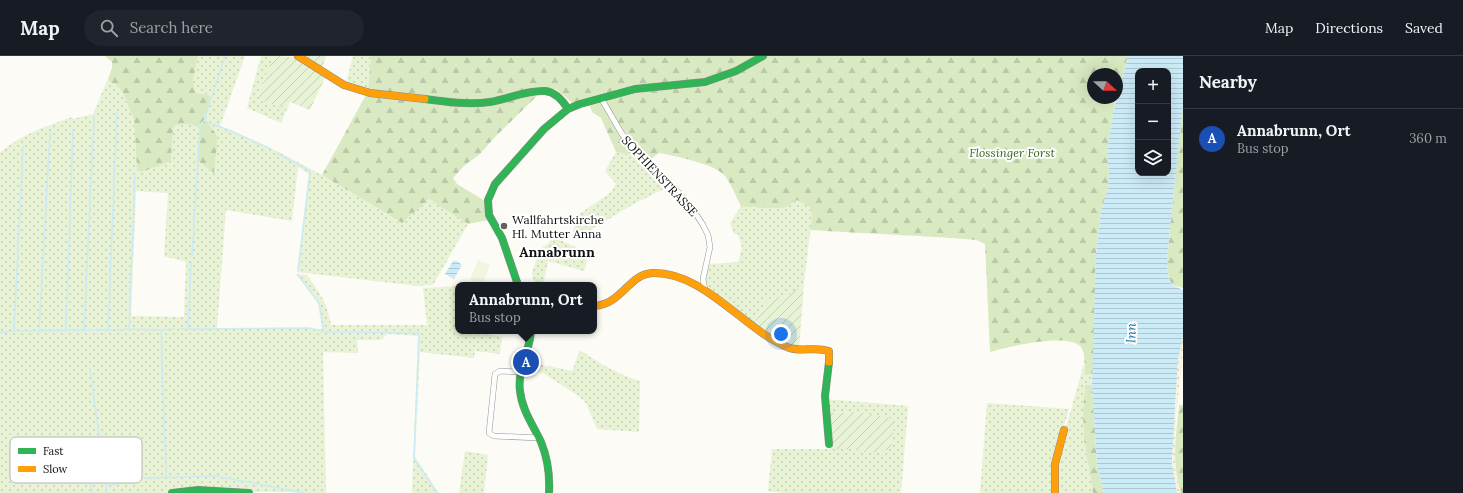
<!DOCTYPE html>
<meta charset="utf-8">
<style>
body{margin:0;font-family:Lora,serif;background:#20242c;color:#f1f3f6}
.controls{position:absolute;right:12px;top:12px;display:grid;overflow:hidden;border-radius:8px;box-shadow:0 4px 16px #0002}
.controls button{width:36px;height:36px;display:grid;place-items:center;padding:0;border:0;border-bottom:1px solid #363941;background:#171b24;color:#f1f3f6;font:20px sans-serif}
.compass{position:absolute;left:1087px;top:12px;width:36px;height:36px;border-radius:50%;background:#171b24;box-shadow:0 4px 16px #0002;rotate:111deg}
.you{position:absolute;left:781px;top:278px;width:14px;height:14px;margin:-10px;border:3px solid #fff;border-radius:50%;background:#1a73e8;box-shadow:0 0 0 6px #1a73e833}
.badge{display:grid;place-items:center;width:26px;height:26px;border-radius:50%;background:#b1b2b2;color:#fff;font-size:13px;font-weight:700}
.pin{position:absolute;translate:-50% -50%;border:2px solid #fff;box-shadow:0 1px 4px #0006}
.popup{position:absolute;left:455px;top:226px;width:142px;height:52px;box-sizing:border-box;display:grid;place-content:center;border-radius:8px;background:#171b24;filter:drop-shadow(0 1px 3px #0005);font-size:13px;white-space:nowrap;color:#9ea1a6}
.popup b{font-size:15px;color:#f1f3f6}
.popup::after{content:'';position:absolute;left:50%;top:100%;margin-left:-8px;border:8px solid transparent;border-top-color:#171b24}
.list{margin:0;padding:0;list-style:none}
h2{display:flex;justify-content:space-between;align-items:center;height:52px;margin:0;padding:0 16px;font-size:17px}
h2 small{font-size:13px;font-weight:400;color:#9ea1a6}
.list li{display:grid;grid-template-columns:26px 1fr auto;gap:12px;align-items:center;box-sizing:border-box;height:60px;padding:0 16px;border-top:1px solid #363941}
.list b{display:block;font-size:15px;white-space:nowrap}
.list p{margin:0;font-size:13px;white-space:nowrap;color:#9ea1a6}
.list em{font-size:13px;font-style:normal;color:#9ea1a6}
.icon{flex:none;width:22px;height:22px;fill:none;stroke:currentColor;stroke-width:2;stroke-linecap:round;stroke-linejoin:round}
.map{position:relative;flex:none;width:1183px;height:437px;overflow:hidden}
header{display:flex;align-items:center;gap:24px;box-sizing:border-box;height:56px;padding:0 20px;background:#171b24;border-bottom:1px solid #363941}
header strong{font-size:19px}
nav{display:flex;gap:22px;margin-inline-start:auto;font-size:14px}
.search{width:280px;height:36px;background:#20242c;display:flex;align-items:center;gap:10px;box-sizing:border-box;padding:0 14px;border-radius:22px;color:#9ea1a6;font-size:15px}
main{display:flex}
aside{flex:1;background:#171b24}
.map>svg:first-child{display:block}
</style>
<header>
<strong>Map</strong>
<div class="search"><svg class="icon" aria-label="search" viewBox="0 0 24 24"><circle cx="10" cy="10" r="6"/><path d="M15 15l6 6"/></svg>Search here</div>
<nav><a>Map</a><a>Directions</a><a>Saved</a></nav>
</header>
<main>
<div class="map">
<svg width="1183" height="437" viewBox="0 0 1183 437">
<defs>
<pattern id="grass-dots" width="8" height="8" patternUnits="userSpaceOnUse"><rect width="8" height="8" fill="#e8f2d5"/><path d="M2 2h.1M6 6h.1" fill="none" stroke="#c6ceb6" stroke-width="1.8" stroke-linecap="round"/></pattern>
<pattern id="forest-firs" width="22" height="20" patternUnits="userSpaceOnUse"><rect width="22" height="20" fill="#d9eac2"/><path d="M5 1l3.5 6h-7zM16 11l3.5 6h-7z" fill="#b9c8a6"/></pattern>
<pattern id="sand-dots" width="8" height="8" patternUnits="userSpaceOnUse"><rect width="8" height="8" fill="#fcf2d7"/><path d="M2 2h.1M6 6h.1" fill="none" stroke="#d7ceb8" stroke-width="1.8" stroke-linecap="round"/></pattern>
<pattern id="garden-furrows" width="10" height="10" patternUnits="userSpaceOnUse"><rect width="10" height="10" fill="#e8f2d5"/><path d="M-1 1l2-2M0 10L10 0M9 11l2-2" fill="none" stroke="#c6ceb6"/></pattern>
<pattern id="water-rules" width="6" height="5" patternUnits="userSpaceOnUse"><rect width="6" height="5" fill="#cbebf7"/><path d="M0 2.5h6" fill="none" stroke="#adc8d3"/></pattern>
</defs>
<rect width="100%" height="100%" fill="#fcfbf5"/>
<path fill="url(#grass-dots)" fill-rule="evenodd" d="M198,0H245L220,70L277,95L322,119L401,167L429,143L468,168L433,229L418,230L297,216L309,118L298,111L292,165L226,154L217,272L322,273L318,247L296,218L307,219C320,237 327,246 331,269H427L423,232L458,230V275H472L502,281L500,298L475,295L474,302L420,296L415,401L439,437H412L418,280L387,278L382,284H357L358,297L323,296L326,437L185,434L166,437H0V97C19,79 48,70 72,61L73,63L93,58L108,23L110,26L118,30L123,37L134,64L137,113L140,116L156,111L171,105L173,73L176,69L189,68L198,71L199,77L198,105L214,116L218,81L206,64L211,42L209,39L196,37L193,26ZM136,135L168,137L164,200L186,206L184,261L131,260Z
M261,0H274L258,38L290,46L281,67L247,52Z
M353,0H371L368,35L346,27Z
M637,95L670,130L632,149L577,182L573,177L578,159L610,137L616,128L605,115L616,96L628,98Z
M797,144L810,151L812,160L804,228L786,241L767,244L753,269L708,234L706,223L709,208L738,206L742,192L738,178H734L730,167L741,150C747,152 777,153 783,152C787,151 793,147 797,144Z
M553,181L589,197L584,215L548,205L543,229H535L532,217L537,202L536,196L549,187Z
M580,294C599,307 617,318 640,325L639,376L597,373L586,347L577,339L543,317L525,314L527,306L572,315Z
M1084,308L1085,318L1093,319L1092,329H1085L1083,355L1084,383L1093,437H1057L1058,399Z
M826,343L908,350L901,437H783L768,435L772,393H852L870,397L859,356L826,357Z
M987,347L1069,353L1059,388L1053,437H980Z
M465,395L488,399L484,437H459Z"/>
<path fill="url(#forest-firs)" d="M105,0H198L193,26L196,37L209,39L211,42L206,64L218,81L214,117L198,105L199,77L198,71L189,68L176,69L173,73L171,105L156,111L140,116L137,113L134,64L123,37L118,30L110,26L108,23L112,12V6Z
M371,0H1128L1117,40V18H1093V42H1116L1113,57L1107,96L1109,117L1108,132L1101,155L1096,197L1093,319L1085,318C1084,310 1086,298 1081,291C1068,276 1007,291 990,296L985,188L976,184C921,179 866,178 810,174L812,160L810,151L797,144C793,147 787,151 783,152C777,153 747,152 741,150C736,141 732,129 725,120C716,108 675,100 659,97L645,107L637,95L628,98L616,96L601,62L592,56L589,47L576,50L556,33L540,37L494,82L480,98L465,109L453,122L457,128L485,145L489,164L468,168L429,143L402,167L322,119L368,35Z
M1183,52V232L1172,229C1162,211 1170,190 1170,170Z
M1085,329H1092L1097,409L1104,437H1093L1084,383L1083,355Z
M1179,349H1183V437H1181C1171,409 1176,378 1179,349Z"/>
<path fill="url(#sand-dots)" d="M1183,281C1183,327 1166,394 1181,437H1177C1169,406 1174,374 1176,342C1177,322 1175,300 1183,281Z"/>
<path fill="url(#garden-furrows)" d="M274,0L305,2L306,0H326L322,13L326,20L310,54L290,46L280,51L261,44L258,38Z
M804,228L799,292L791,291L753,269L767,244L786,241Z
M859,356L895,363L891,393L870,397L852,393H828L825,365L826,357Z"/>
<path fill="#f1f6de" d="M478,204L490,209L482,229L470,224Z"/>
<path fill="url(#water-rules)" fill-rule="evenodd" d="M1128,0H1183V52L1170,170C1170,190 1162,211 1172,229L1183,234V281L1178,303L1173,384L1172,408L1177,437H1104L1097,409L1092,329L1096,197L1101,155L1108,132L1109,117L1107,96L1113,57ZM1138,15H1168V117H1138Z
M453,205H457L462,209L454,223L445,218Z"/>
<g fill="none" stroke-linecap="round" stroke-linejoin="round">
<path stroke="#cbebf7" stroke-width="1.5" d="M204,65L229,74L271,93
M277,97L310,115L298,214
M192,201L200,68L204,65L225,0
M298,219L319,247L324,273
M129,273L161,274
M179,273H188L191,207
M188,273L309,272L326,276L419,277L414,402L437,437
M108,274L117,55
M117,274L129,273L135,117
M14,275L23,91
M39,275L50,77
M66,275L73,74
M84,275L94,60
M0,277L14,275L113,274
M90,313L106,430
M89,418L92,437
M166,421L161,274L174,273
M107,437L106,430L143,422L216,420L304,437"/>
<defs>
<path id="street" d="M601,42L622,78L654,115L673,130L692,152L703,169L708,179L710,191L703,223L705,234
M520,316L500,315L495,318L489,377L494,380L539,382"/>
<path id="fast" d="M425,43C447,46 468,49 490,46C508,43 526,34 545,35C556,36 563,45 568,53
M518,229L502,182L489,159L488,144L495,128L544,73L568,53L580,48L635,33L705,26L736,15L763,0
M531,275C530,295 517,314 520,335C522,354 533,369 541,386C548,403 550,419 549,437
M829,388L825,340L829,306
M172,437L198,434L249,437"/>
<path id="slow" d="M298,0L344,29L370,37L425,43
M594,250C623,248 628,218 653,217C704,216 742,272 787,291C800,297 815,290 829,295V306
M1055,437V408L1064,374"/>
</defs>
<use href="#street" stroke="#969693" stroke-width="6"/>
<use href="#fast" stroke="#8d8c8a" stroke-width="8"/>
<use href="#slow" stroke="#8d8c8a" stroke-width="8"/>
<use href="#street" stroke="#fffefe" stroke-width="5"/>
<use href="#fast" stroke="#30b455" stroke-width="7"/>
<use href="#slow" stroke="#ff9f0a" stroke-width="7"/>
</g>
<circle fill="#636260" stroke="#fff" stroke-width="1.5" cx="504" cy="170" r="4"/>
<g text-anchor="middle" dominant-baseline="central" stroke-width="4" stroke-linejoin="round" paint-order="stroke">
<g font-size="12" font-style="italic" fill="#336a1d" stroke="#fff">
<text x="1012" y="96">Flossinger Forst</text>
</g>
<g font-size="12" fill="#101010" stroke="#fff">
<text transform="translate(660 120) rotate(47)">SOPHIENSTRASSE</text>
</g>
<g font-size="12" fill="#101010" stroke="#fff" text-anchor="start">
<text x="512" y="163">Wallfahrtskirche<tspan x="512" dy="14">Hl. Mutter Anna</tspan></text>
</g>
<g font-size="13" font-style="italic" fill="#1471a6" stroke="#fff">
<text transform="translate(1131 277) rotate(-89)">Inn</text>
</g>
<g font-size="14" font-weight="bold" fill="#101010" stroke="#fff">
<text x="557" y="196">Annabrunn</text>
</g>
</g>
<rect x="10" y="381" width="132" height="46" rx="6" fill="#fff" stroke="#b7b7b7" stroke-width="1"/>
<rect x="18" y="392" width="18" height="6" fill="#30b455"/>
<rect x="18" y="410" width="18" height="6" fill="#ff9f0a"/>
<g font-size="11" fill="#101010">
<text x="43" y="399">Fast</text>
<text x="43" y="417">Slow</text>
</g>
</svg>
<div class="controls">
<button>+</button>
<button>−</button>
<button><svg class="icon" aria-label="layers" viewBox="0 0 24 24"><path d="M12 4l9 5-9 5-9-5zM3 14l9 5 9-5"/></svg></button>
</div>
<svg class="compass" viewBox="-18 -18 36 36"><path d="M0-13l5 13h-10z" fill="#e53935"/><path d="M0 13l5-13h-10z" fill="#9ea1a6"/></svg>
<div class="you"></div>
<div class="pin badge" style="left:526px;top:306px;background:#1a4fb4">A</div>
<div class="popup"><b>Annabrunn, Ort</b>Bus stop</div>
</div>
<aside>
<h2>Nearby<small></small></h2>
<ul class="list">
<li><span class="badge" style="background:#1a4fb4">A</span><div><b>Annabrunn, Ort</b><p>Bus stop</p></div><em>360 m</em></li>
</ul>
</aside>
</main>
